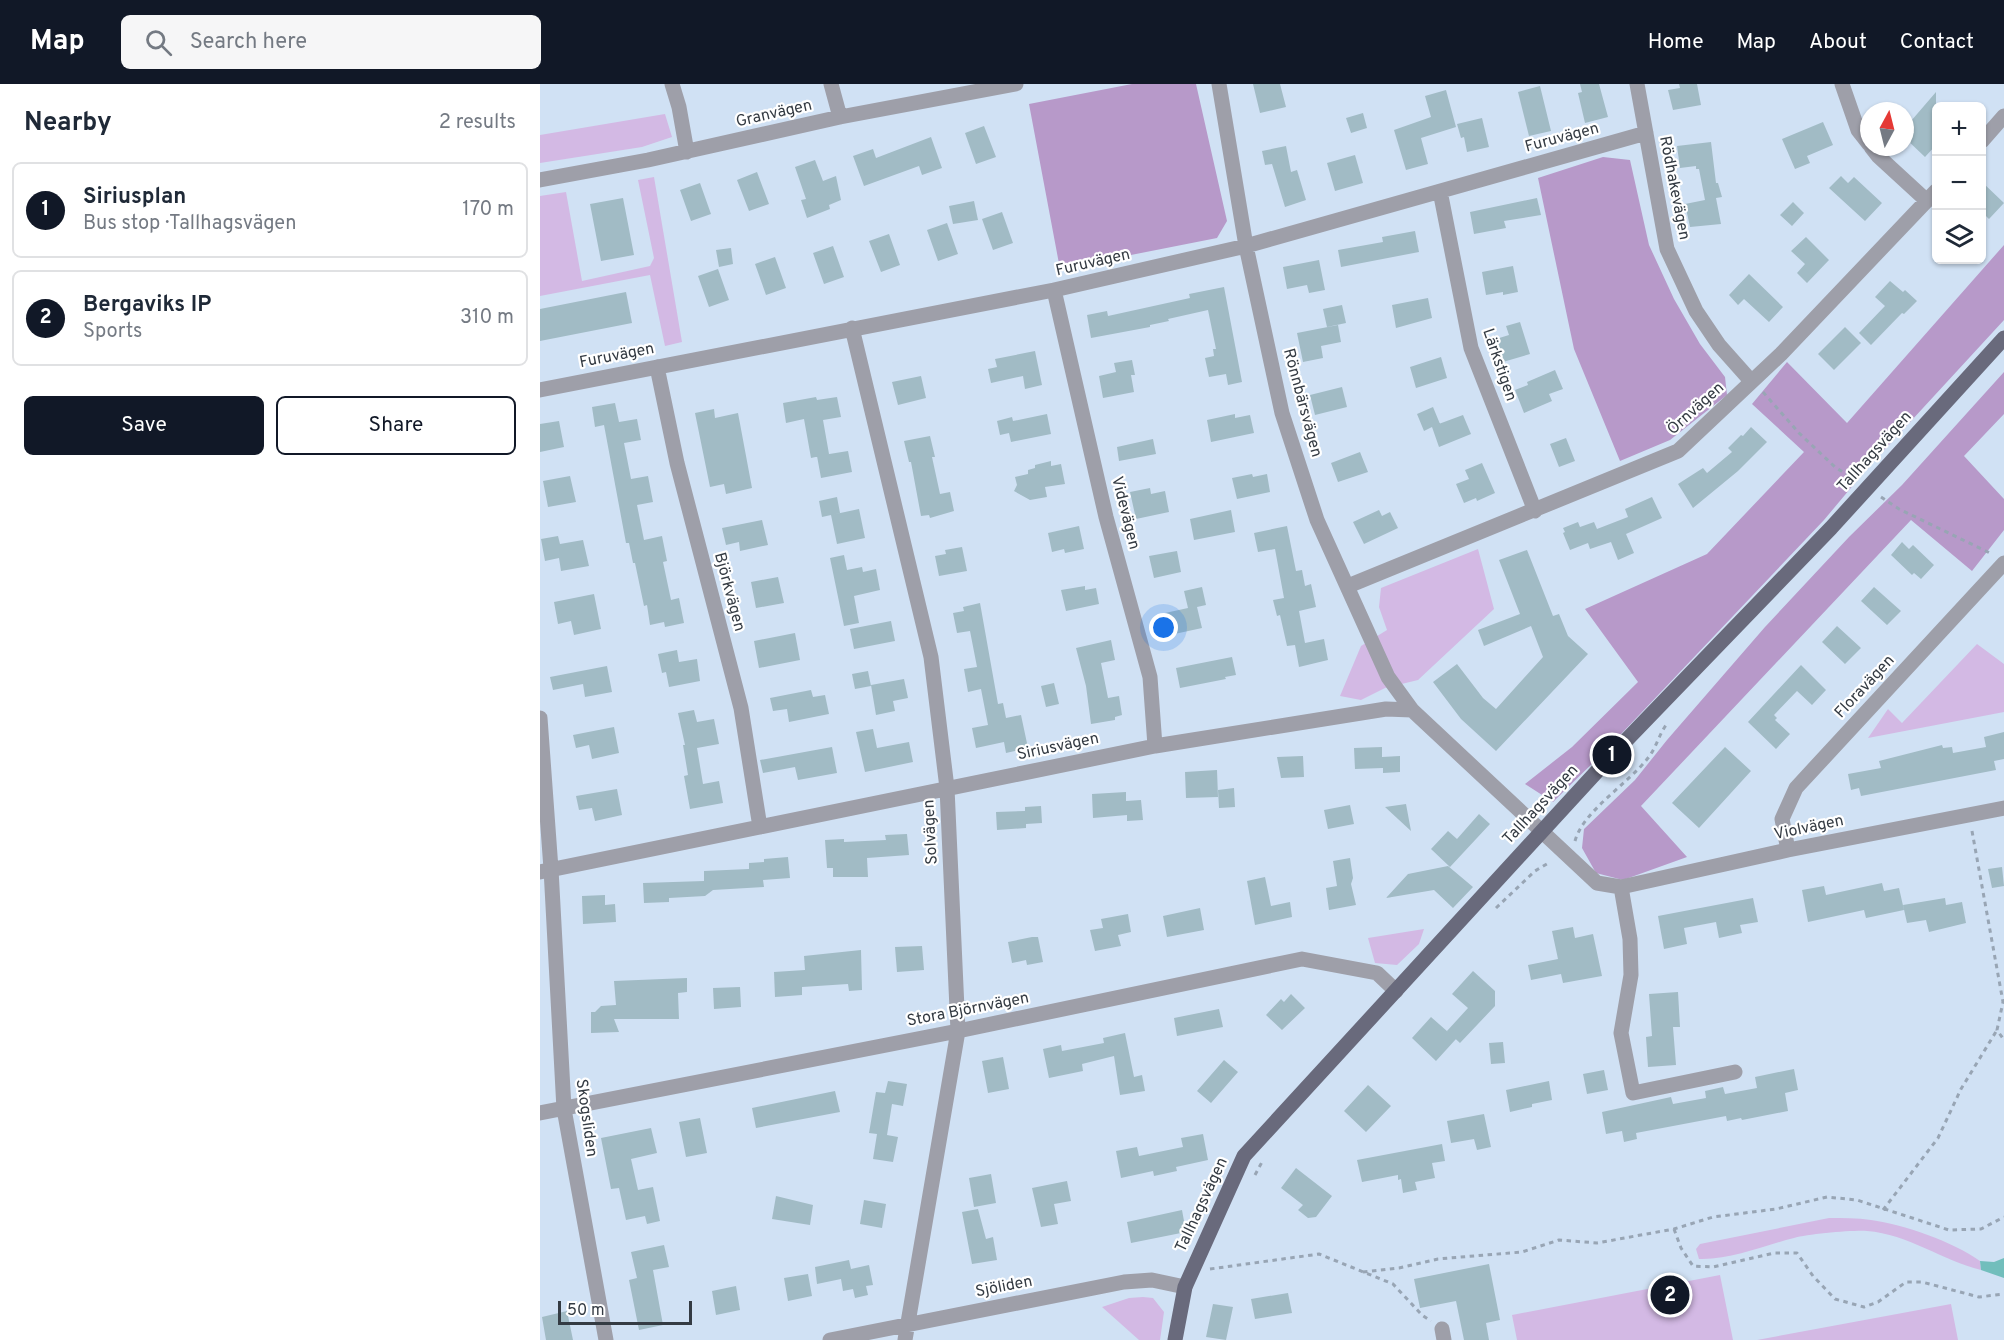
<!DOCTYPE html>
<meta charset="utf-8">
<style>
body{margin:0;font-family:Overpass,sans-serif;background:#f6f6f7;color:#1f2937}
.controls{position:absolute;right:18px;top:18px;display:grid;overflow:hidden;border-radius:9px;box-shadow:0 2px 4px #0004}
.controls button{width:54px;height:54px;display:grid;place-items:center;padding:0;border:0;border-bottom:2px solid #e0e1e3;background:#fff;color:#1f2937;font:30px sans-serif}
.compass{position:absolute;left:1320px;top:18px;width:54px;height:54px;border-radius:50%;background:#fff;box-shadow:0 2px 4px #0004;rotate:7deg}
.scale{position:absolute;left:18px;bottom:15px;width:134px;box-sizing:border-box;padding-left:6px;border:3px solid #343b43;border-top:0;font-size:16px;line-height:21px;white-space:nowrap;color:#343b43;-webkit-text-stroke:4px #fff;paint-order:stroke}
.you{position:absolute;left:624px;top:544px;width:21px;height:21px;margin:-15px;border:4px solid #fff;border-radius:50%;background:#1a73e8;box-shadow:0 0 0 9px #1a73e833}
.badge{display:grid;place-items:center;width:39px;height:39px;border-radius:50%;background:#111827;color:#fff;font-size:20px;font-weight:700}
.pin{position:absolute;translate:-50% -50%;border:3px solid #fff;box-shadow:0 2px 6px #0006}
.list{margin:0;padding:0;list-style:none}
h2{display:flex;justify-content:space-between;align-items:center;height:78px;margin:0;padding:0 24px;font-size:26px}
h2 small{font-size:20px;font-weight:400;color:#747a83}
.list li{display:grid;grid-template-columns:39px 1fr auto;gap:18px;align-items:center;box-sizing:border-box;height:96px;margin:0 12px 12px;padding:0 12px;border:2px solid #e0e1e3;border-radius:9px}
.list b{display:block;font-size:22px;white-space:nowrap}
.list p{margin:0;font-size:20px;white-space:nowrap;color:#747a83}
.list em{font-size:20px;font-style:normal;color:#747a83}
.actions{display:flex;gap:12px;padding:18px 24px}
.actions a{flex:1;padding:14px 0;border:2px solid #111827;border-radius:9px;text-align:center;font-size:21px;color:#111827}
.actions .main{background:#111827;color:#fff}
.icon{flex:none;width:33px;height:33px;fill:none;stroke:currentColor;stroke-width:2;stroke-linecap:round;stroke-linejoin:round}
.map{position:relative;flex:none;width:1464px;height:1256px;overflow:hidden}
header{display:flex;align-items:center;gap:36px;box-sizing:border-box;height:84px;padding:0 30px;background:#111827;color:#fff}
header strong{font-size:28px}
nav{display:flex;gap:33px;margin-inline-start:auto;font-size:21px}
.search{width:420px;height:54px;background:#f6f6f7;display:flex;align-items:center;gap:15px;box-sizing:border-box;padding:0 21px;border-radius:9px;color:#747a83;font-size:22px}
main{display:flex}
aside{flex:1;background:#fff}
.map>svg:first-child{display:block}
</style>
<header>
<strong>Map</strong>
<div class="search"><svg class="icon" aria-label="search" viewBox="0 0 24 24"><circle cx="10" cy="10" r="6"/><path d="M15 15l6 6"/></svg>Search here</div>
<nav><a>Home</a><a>Map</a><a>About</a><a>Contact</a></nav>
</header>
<main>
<aside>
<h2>Nearby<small>2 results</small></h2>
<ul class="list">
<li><span class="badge">1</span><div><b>Siriusplan</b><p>Bus stop · Tallhagsvägen</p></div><em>170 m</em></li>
<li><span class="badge">2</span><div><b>Bergaviks IP</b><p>Sports</p></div><em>310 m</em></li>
</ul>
<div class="actions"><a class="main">Save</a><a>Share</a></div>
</aside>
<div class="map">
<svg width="1464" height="1256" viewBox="0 0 1464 1256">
<rect width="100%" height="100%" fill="#d0e1f4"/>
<path fill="#d3b9e4" d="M125,30L132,53L102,63L0,79V51Z
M114,93L142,258L125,262L110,191L0,212V112L26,108L42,197L110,182L114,174L98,96Z
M938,465L954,525L878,596L845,604L821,616L800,612L821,562L847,546L839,523L841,504Z
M1437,560L1464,580V628L1328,654L1348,625L1362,639Z
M884,845L879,860L857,881L835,879L828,854Z
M1289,1134C1303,1134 1317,1134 1331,1136C1363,1140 1414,1158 1440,1177L1441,1186C1403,1177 1368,1150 1327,1147C1313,1146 1268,1150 1254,1154C1222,1162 1191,1176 1159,1175L1156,1165L1160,1160Z
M1180,1191L1193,1256H977L972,1231Z
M603,1213L613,1214L624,1228L620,1256H599L562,1223L589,1214Z
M1411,1220L1418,1256H1217Z"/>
<path fill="#b799c9" d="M592,0H656L687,137L677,154L520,185L489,20Z
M1063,73L1090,76L1109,161L1134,215L1160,260L1185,293L1187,311L1130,356L1080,377L1034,265L998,94Z
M1464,161V236L1325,387L1284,436L1064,668L1013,718L985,700L1032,663L1098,598L1045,525L1167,470L1264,368L1212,320L1247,278L1307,339Z
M1464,288V330L1424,372L1464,415V446L1432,487L1371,436L1101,722L1147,773L1083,796L1056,789L1042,764L1044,745L1095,696L1127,656L1225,543L1309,453L1362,401Z"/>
<path fill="#72bebc" d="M1464,1174V1194L1441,1186L1440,1177L1454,1178Z"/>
<path fill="#a1bbc5" d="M713,0H740L746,23L720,29Z
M1040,0H1059L1068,33L1045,39L1038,9L1042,8Z
M1139,0H1157L1161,21L1133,26L1128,6L1140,4Z
M1000,2L1011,47L989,52L978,8Z
M906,6L916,43L881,54L888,80L866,86L854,46L891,33L885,12Z
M1396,8V61L1385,73L1365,54V44Z
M823,29L827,44L811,49L806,34Z
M942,34L949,63L927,68L924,53L921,54L917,40Z
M1283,38L1293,61L1267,72L1270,79L1255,85L1242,55Z
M444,42L456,73L436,80L425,49Z
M391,53L402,84L382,91L379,82L324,102L313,72L333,65L336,74Z
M1171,58L1176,99H1178L1182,113L1176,114L1181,140L1150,143L1145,120L1175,114L1165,116L1159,85H1156V82L1140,84L1137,62Z
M746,62L751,88L757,86L766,116L745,123L732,80L725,81L722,67Z
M815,71L823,99L795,107L787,79Z
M275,76L283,97L296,92L301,116L289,121L290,125L267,134L261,116L266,115L255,83Z
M217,88L229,120L209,127L197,96Z
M1301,92L1308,99L1314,93L1342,119L1325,137L1289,104Z
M1442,98L1464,119L1449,135L1442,128Z
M160,99L171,130L151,137L140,106Z
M83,114L94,171L61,177L50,120Z
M997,114L1001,131L964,137L966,144L934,150L930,128Z
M434,117L438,136L413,140L409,122Z
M1253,118L1264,129L1252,142L1240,131Z
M462,128L473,159L453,166L442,135Z
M407,139L418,170L398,177L387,146Z
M875,147L879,168L801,183L798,166L843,158L842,153Z
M349,150L360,181L341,188L329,157Z
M1266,153L1289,176L1267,199L1257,189L1265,180L1251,167Z
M293,162L304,193L284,200L273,169Z
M191,164L193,180L179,183L176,166Z
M235,173L246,204L226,211L215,180Z
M779,176L785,206L769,209L767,201L747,205L743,183Z
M973,182L978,208L963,211V208L946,211L942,188Z
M178,185L189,216L169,223L158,192Z
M1209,190L1243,223L1229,238L1204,215L1198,221L1189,211Z
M1350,197L1363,208L1365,206L1377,217L1364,230L1362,229L1331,261L1319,249L1345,222L1335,213Z
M684,203L702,298L688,301L686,290L669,293L665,274L674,272L673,265H676L668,226L628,235L629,237L610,241V243L551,254L547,231L567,227L568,232L650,214L649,210Z
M86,208L92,239L0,257V225Z
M888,214L892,234L856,244L852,221Z
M802,221L806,239L787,243L783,225Z
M980,238L990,270L963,278L956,255L969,251L966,242Z
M798,241L801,258L781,262L783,274L763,278L757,249Z
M1305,243L1321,259L1294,286L1278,270Z
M495,267L502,301L485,305L483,292L451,299L448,285L457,283L455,275Z
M901,273L907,294L876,304L870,283Z
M592,276L595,291H591L594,308L563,314L559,292L576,288L574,279Z
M1015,286L1023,305L1009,310L1012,317L984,329L975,306L988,301L987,298Z
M381,292L386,314L358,321L352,298Z
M802,303L807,323L775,331L770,311Z
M276,313L277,316L297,313L301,333L283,336L289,370L271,374L264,335L246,339L243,319Z
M75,319L79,338L97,335L101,356L84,359L91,395L108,392L113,418L97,421L104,456L122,452L127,477L123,478L131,516L139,514L144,539L125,543L124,538L110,541L107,521L104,522L95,479H93L89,459H86L64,341L55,343L52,323Z
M893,323L900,340L896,341L923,331L931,350L899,363L892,343L884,347L877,330Z
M174,325L175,334L198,329L212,404L186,410L184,400L170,403L155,329Z
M507,330L511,350L471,358L469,349L460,351L457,337L472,333L473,337Z
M695,330V334L710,331L714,349L671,358L667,336Z
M19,337L24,363L0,368V340Z
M1211,343L1227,358L1198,387L1153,424L1138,400L1163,384L1167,389L1192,368L1188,364L1201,351L1203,352Z
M390,352L395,373H392L400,410L410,408L414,427L390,434L389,431L381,432L371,378H369L364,357Z
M1026,354L1035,377L1019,383L1010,360Z
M613,355L616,370L579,377L577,363Z
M308,367L312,388L281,394L277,372Z
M820,368L828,388L798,398L791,379Z
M511,377V382L521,380L525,400L505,403L507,413L490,416L474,407L477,401L475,393L488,390V386L495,384V381Z
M942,379L955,409L937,417L936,414L924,419L916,400L929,395L925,386Z
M712,390L713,393L727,390L730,408L697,415L692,394Z
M30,392L36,418L8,423L3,397Z
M610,404L611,410L625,407L629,428L596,435L590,408Z
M297,413L300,429L282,433L279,417Z
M1112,413L1122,434L1086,450L1094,469L1078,476L1071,458L1050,465L1048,459L1030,466L1023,449L1025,448L1023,444L1038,438L1040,443L1054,438L1057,445L1088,433L1085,425Z
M319,425L325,454L297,460L291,431Z
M691,426L695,448L654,456L650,435Z
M839,426L842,432L850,428L858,444L824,460L813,438Z
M222,436L228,461L200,467L199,458L186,461L182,444Z
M539,442L544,465L525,469L524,465L512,468L508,449Z
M747,442L756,487L762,486L765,502L771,500L776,523L759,527L765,559L784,555L788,576L759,583L755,561L747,562L740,531L737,532L733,516L744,514L735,465L718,468L714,449Z
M18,452L20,460L43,456L49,482L21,487L19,474L5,477L1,455Z
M1362,458L1369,465L1373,461L1394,481L1381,495L1374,489L1372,491L1351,471Z
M422,463L427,487L399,492L395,472L406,470L405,466Z
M987,466L1013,532L1019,530L1028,552L1048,570L956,667L921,635L893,598L917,580L943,614L956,625L1003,573L991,542L944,562L938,546L980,530L959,476Z
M637,467L641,488L614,494L609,472Z
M304,471L307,486L322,483L323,488L336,485L340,506L314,512L319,539L304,542L290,474Z
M238,493L244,519L216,524L211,498Z
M545,502V506L556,504L559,520L526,527L521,506Z
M662,503L666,521L657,523L662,544L630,551L625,529L648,524L644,507Z
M1334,503L1361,527L1347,541L1321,517Z
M54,510L61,545L34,551L31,537L18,540L14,518Z
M440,519L458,620L463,619L466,634L481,631L488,664L466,669L464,658L436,664L432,644L448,641L441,605L428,608L424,585L437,583L430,547L417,549L413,529L424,527L423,523Z
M351,537L355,557L314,565L310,545Z
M1297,542L1321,564L1305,580L1282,558Z
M255,549L260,576L219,584L214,557Z
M571,556L575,576L561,579L568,614L579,612L582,631L575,633V636L551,640L546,602L536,564Z
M137,566L139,578L157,575L160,597L129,603L126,588L122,589L118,570Z
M692,573L696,591L685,593L686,595L640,604L636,584Z
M1261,581L1286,606L1272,621L1257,607L1234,631L1237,634L1235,636L1250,650L1236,665L1208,638Z
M67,582L72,608L45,613L43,600L13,606L10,593Z
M328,587L331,602L315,605L312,590Z
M364,595L368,614L353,617L355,627L336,631L331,601Z
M514,599L519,620L506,623L501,602Z
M271,606L273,613L285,611L289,630L249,638L247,625L233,627L230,614Z
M154,626L157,638L174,635L179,660L157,664L163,700L179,697L183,719L150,725L144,692L148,691L143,661H145L138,629Z
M74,643L79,669L52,675L49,661L36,664L33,651Z
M333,645L337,664L369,658L373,678L325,688L316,648Z
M1464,648V675L1454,677L1456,686L1321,712L1319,704L1311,706L1308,690L1341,684L1339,677L1402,661L1403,664L1412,663L1413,669L1446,663L1444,653Z
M292,663L297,689L258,696L255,683L223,689L220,676Z
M842,663V673L860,672V688L843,689V684L815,685L814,664Z
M1185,663L1211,687L1159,744L1132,719Z
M763,672L764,693L741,694L737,673Z
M677,686L678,713L646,714L645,688Z
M694,704L695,723L679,724L678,706Z
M77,705L82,731L55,737L52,724L39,726L36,712Z
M586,708V717L601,716L603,736L587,737V731L553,734L552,710Z
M866,720L871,747L845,723Z
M810,721L814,740L788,745L784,726Z
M501,722L502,739L486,740V744L457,746L456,728L485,727V730V723Z
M939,730L950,740L910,783L891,765L908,747L917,755Z
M367,750L369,771L327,774L328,793H293V784H287L285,756L304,755V758L346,756L345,751Z
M248,773L250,794L223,796L224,803L173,806L165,812L129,814V818L104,819L103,799L164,797V787L209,785V779L224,778V775Z
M810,774L813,794L811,800L816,821L789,826L786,804L797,802L793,777Z
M908,782L933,803L913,824L894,806L846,814L868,790Z
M1462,783L1464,802L1452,804L1448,785Z
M725,793L731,822L750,818L752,833L715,841L707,797Z
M1342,799L1344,807L1359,804L1364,826L1326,834L1324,826L1268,838L1262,806L1284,802L1286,811Z
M65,811V821L75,820L76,838L43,840L42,812Z
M1213,814L1218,838L1200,841L1202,849L1179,854L1176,838L1144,844L1147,860L1124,865L1118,832Z
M1405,814L1406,821L1422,818L1426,839L1389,848L1386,836L1367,839L1363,821Z
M660,824L664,846L627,853L623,832Z
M588,830L591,848L578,851L581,862L555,867L550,846L563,844L561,835Z
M1033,843L1035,854L1053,850L1062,892L1023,899L1021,890L991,896L988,881L1018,875L1012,847Z
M492,853H498L503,878L487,881L486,876L472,879L468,858Z
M382,862L384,886L357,888L355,863Z
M321,866L322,906L309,907L308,900L262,903V911L235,913L234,888L265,886L264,872Z
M933,887L955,907V922L920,959L907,947L928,924L912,910Z
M147,894V908L138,909L139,935H74L79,948L51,949V928H55L61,922L76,921L74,897Z
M200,903L201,923L174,925L173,904Z
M1138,908L1140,943H1133L1136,981L1108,983L1106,953L1112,952L1109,910Z
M751,910L765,924L742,946L726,931L741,915L744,918Z
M679,925L683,943L637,952L634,934Z
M891,933L916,955L896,977L872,954Z
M585,949L594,993L602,991L605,1007L580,1011L574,972L542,980L543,987L509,994L503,965L521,961L522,967L564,959L563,954Z
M963,958L965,979L951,980L949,959Z
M463,973L469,1005L448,1009L442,977Z
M684,976L698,988L671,1019L657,1007Z
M1254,985L1258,1006L1245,1009L1248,1027L1202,1036L1201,1034L1187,1037L1186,1032L1096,1049L1097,1055L1084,1058L1082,1047L1066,1050L1062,1028L1131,1013L1133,1020L1166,1014L1165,1007L1183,1003L1185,1010L1217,1004L1215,993Z
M1064,986L1068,1006L1047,1010L1043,990Z
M348,997L367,1000L363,1022L352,1020L347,1051L358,1053L353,1078L333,1075L337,1050L329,1049L336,1008L345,1009Z
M1009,997L1012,1016L992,1020V1023L970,1028L966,1006Z
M828,1001L851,1022L826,1048L804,1027Z
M295,1007L300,1028L216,1044L212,1024Z
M944,1030L951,1063L937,1066L934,1055L911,1059L907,1037Z
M160,1034L167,1069L146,1073L139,1038Z
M111,1044L117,1069L91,1075L98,1106L113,1103L120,1137L107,1140L105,1132L86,1136L79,1104L71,1105L61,1054Z
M663,1050L668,1076L636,1083L637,1087L614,1092L613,1087L581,1094L576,1067L597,1063L599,1072L643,1063L641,1054Z
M902,1060L905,1077L892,1079L895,1094L875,1098L877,1106L863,1109L861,1095L858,1096V1091L822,1098L817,1076Z
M756,1084L792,1112L776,1133L768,1134L758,1126L763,1121L741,1104Z
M451,1090L456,1119L434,1123L429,1094Z
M527,1097L531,1117L514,1120L518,1140L501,1143L492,1104Z
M236,1112L273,1121L270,1141L232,1135Z
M324,1116L346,1120L342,1144L320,1140Z
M438,1125L446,1155L453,1153L457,1176L432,1180L422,1128Z
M642,1126L646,1148L591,1159L587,1138Z
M124,1161L129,1183L113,1186L123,1241L99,1246L89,1196L97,1194L91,1168Z
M309,1176L311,1185L329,1181L333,1201L326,1202L328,1211L315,1214L313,1205L303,1207L301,1195L277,1200L275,1183Z
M949,1180L960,1236L946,1239L949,1256H924L916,1217L880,1224L874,1195Z
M268,1190L272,1212L248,1217L244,1194Z
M196,1202L200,1226L176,1231L172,1207Z
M748,1209L752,1229L715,1235L711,1215Z
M673,1220L693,1223L686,1256L666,1253Z
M27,1227L33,1256H6L2,1233Z"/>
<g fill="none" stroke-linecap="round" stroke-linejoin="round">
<path stroke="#98a5b4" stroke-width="3" stroke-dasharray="4.5 4.5" stroke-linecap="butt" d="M1223,308L1259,349L1295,383L1315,396
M1341,413L1359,425L1452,470
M1432,747L1463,918L1457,946L1464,956
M1035,757C1043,727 1088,700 1108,674C1116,664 1119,651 1126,641
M956,824L995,787L1010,778
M715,1091L722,1078
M1343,1126L1398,1054L1421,1005L1457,946
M1134,1145L1141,1164L1153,1182L1173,1183L1234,1169H1257L1273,1192L1295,1215L1324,1223L1338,1218L1366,1198H1382L1439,1213L1464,1210
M670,1185L779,1170L853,1200L882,1231L891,1237
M823,1188L859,1184L898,1175L982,1168L1019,1156L1057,1159L1134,1145L1173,1133L1236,1125L1287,1113L1317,1116L1409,1146L1441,1145L1464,1133"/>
<path stroke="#9e9fa9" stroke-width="15" d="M132,0L139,23L147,68
M291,0L300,33
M679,0L706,162L742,329L777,436L848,593L872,626
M1097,0L1127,165L1156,227L1179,261L1211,297
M1302,0L1318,46L1329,60
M1442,57L1464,32
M1331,63L1338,72L1387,117
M0,96L108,76L300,33L476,0
M900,107L931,264L995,427
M514,206L566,433L610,593L615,662
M312,244L391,573L407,704L418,947L365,1256
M117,283L137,379L201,624L220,743
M0,306L514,206L706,162L1106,49
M808,502L1138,367L1241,270L1396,107
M0,634L11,785L24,1025L66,1256
M1248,766L1242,735L1256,704L1464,479
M0,788L615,662L846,625L872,626L1057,799L1081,803L1248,766L1464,724
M1081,803L1090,855L1091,891L1081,949L1093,1009L1195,988
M0,1029L418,947L762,875L837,889L856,907
M902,1245L904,1256
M290,1256L584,1198L612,1196L645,1203"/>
<path stroke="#696a7c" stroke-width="15" d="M635,1256L645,1203L704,1072L1072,671L1291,444L1464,254"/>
</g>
<g text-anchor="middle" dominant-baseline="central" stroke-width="4.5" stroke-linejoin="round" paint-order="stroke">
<g font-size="16" fill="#343b43" stroke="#fff">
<text transform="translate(234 30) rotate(-13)">Granvägen</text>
<text transform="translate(1022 54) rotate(-15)">Furuvägen</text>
<text transform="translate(1134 104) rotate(79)">Rödhakevägen</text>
<text transform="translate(553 179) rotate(-13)">Furuvägen</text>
<text transform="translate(77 272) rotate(-11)">Furuvägen</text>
<text transform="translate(959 281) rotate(71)">Lärkstigen</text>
<text transform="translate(762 319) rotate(75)">Rönnbärsvägen</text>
<text transform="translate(1156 325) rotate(-42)">Örnvägen</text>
<text transform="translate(1335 368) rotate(-48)">Tallhagsvägen</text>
<text transform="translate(585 429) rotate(76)">Videvägen</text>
<text transform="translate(189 508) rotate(75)">Björkvägen</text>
<text transform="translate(1325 603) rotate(-47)">Floravägen</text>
<text transform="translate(518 663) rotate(-12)">Siriusvägen</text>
<text transform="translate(1001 721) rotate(-47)">Tallhagsvägen</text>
<text transform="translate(1269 744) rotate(-12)">Violvägen</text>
<text transform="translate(391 748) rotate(-93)">Solvägen</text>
<text transform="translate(428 926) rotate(-11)">Stora Björnvägen</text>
<text transform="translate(46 1034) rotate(82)">Skogsliden</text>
<text transform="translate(662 1121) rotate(-65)">Tallhagsvägen</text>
<text transform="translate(464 1203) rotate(-11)">Sjöliden</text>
</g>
</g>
</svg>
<div class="controls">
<button>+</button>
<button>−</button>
<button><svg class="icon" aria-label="layers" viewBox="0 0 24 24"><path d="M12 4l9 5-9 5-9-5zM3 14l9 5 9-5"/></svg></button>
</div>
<svg class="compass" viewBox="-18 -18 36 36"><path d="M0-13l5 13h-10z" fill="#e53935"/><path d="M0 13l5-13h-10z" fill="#747a83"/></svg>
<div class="scale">50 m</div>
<div class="you"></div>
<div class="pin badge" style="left:1072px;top:671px">1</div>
<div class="pin badge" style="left:1130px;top:1211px">2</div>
</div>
</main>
